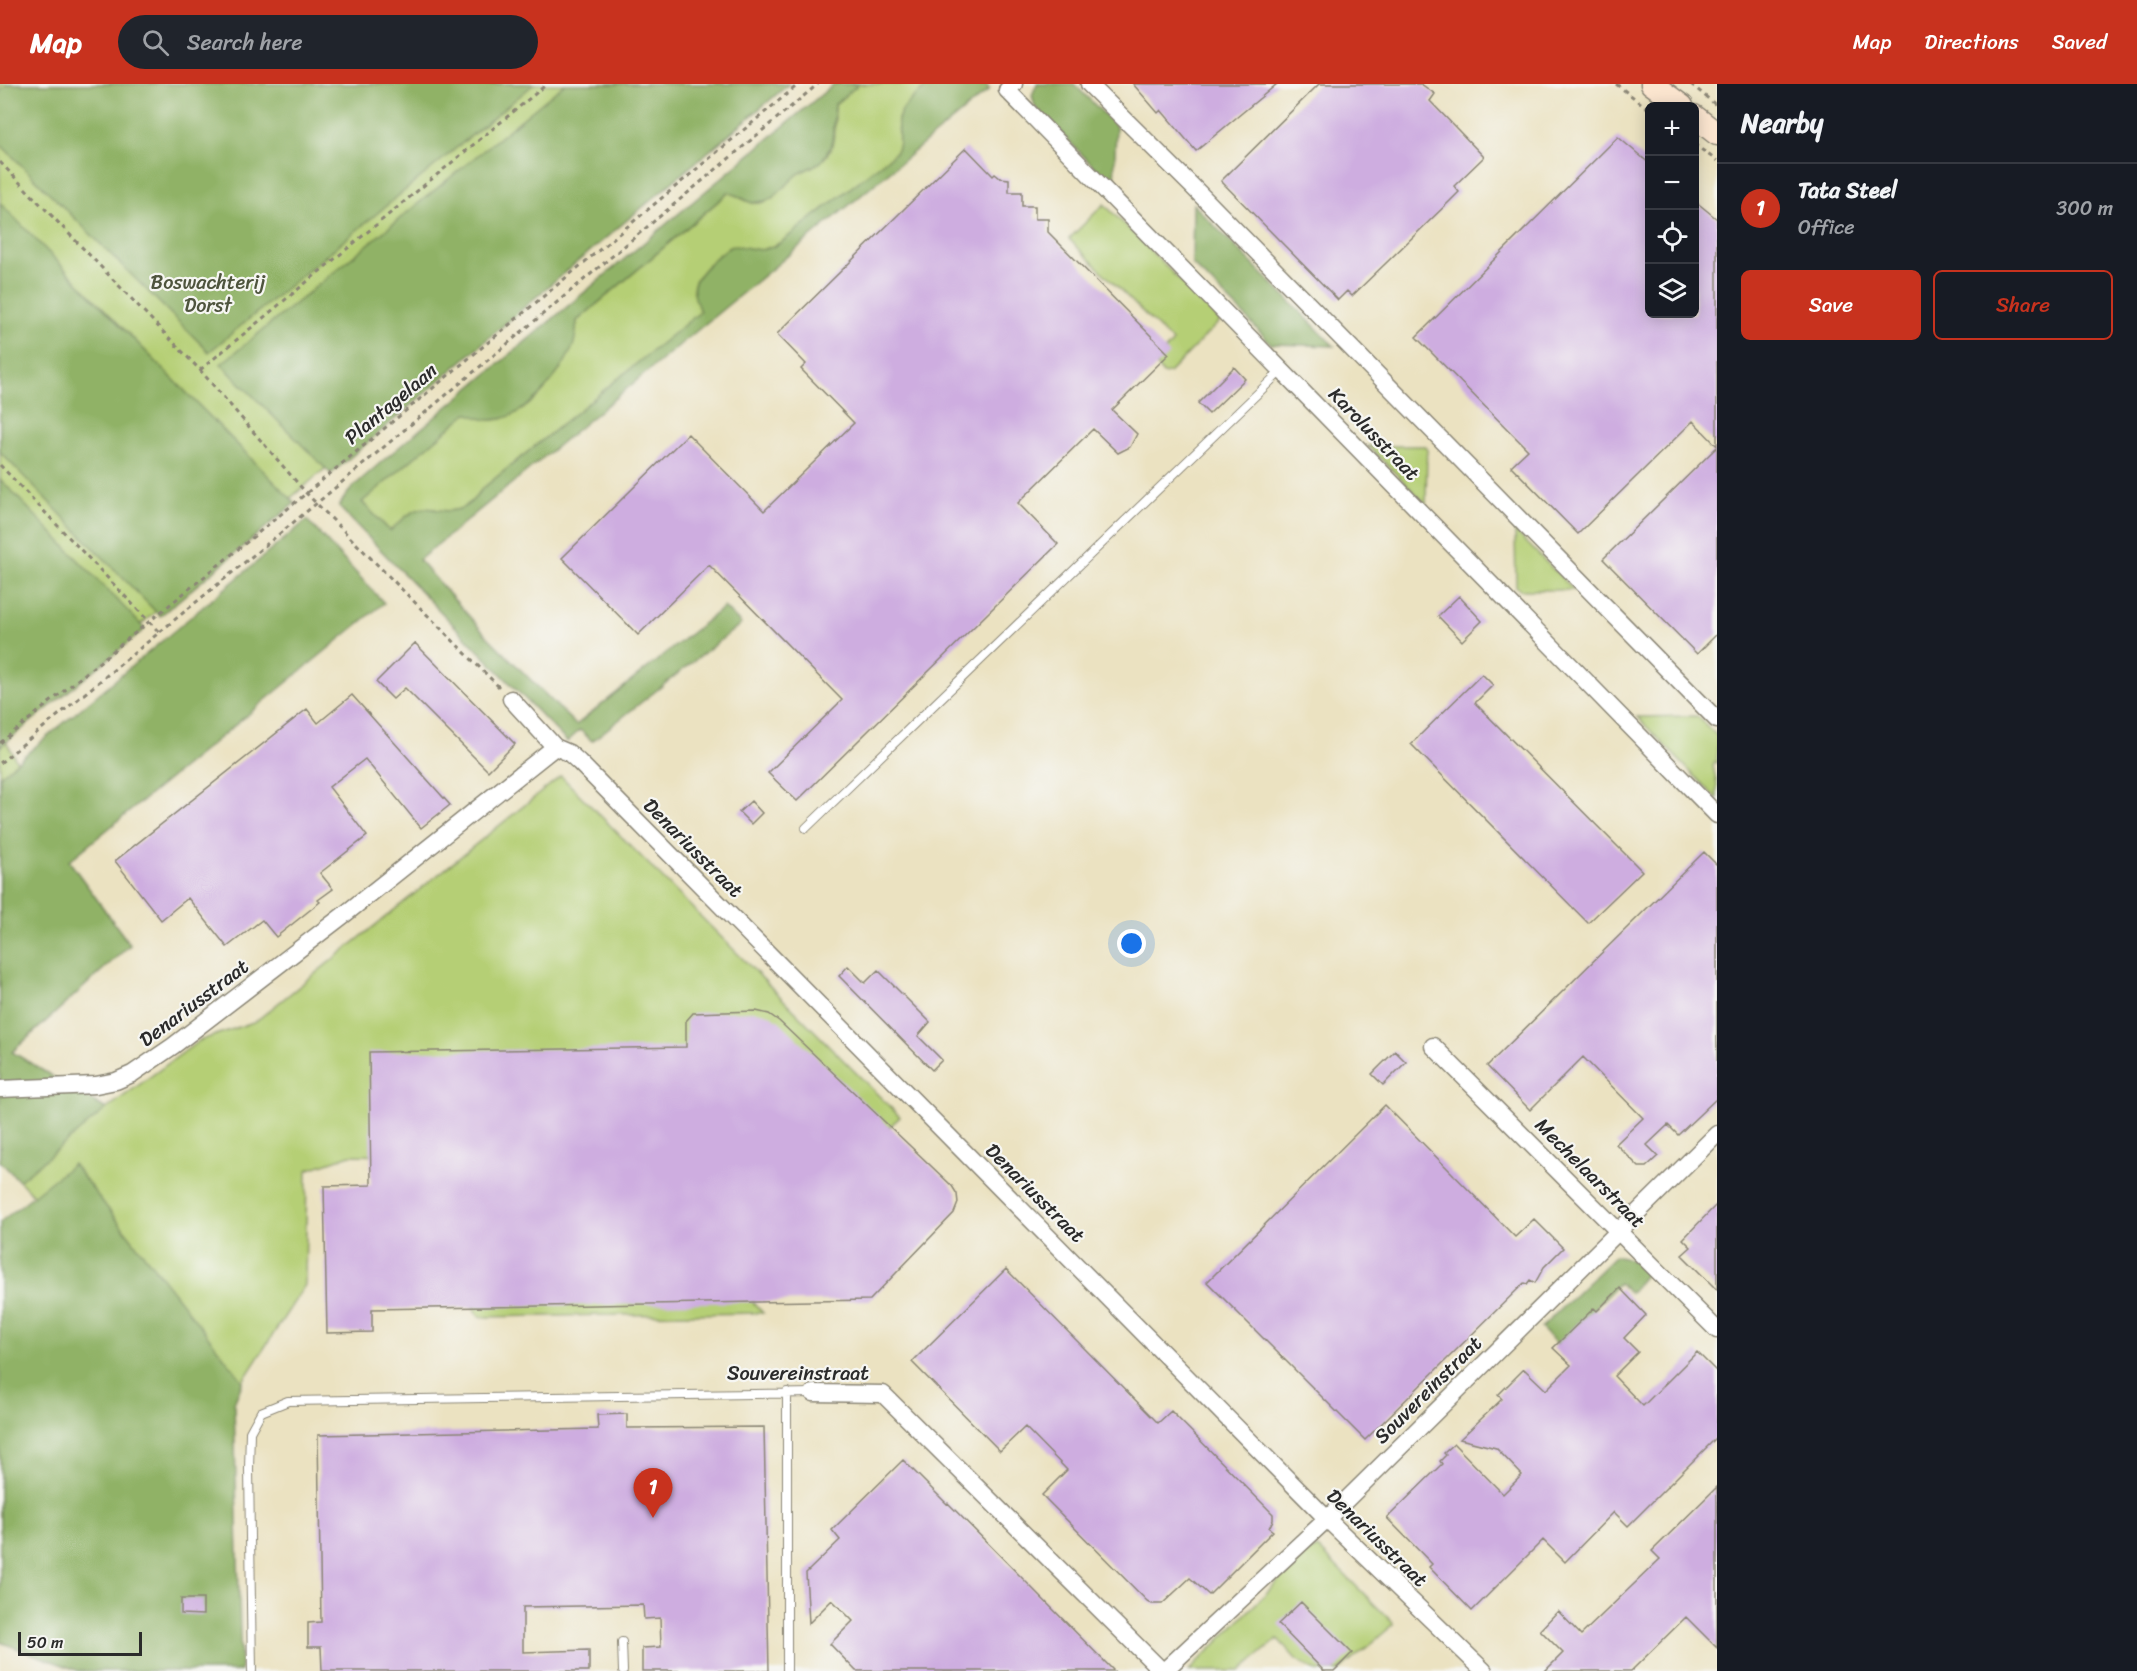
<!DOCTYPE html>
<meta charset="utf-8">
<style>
body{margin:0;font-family:Sriracha,sans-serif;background:#20242c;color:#f1f3f6}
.controls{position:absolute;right:18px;top:18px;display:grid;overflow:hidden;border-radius:9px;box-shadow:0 3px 15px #0003}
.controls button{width:54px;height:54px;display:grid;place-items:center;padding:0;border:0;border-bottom:2px solid #363941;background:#171b24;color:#f1f3f6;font:30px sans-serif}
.scale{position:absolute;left:18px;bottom:15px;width:124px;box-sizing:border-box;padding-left:6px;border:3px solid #2b2b2b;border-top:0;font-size:16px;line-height:21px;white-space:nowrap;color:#2b2b2b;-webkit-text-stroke:4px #f6f6f2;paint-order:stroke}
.you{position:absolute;left:1132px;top:860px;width:21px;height:21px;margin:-15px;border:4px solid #fff;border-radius:50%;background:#1a73e8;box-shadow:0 0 0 9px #1a73e833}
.badge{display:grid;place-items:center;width:39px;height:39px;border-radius:50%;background:#c8321e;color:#fff;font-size:20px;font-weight:700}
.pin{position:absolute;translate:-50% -50px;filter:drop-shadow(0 2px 3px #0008)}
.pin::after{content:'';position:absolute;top:32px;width:21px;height:18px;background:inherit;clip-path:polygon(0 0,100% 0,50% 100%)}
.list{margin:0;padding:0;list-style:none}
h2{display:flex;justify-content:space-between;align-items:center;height:78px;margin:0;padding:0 24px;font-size:26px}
h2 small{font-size:20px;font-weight:400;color:#9ea1a6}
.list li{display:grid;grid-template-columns:39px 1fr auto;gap:18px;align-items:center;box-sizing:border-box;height:90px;padding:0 24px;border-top:2px solid #363941}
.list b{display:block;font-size:22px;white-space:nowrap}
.list p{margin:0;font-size:20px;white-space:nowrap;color:#9ea1a6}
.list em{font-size:20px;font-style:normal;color:#9ea1a6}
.actions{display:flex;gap:12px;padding:18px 24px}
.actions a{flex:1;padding:14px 0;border:2px solid #c8321e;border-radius:9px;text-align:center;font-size:21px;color:#c8321e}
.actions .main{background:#c8321e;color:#fff}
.icon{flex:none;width:33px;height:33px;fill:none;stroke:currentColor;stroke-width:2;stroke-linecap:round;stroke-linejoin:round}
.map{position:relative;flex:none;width:1717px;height:1587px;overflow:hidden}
header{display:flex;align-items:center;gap:36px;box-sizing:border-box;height:84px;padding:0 30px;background:#c8321e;color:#fff}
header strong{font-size:28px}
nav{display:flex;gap:33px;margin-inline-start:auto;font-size:21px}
.search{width:420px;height:54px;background:#20242c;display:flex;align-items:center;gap:15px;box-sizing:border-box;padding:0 21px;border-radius:33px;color:#9ea1a6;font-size:22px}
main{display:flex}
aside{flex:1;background:#171b24}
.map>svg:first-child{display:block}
</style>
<header>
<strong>Map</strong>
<div class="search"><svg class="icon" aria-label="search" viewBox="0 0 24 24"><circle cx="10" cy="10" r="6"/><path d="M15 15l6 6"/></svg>Search here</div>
<nav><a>Map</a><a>Directions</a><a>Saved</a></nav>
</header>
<main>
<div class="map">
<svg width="1717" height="1587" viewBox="0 0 1717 1587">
<rect width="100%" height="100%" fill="#f6f6f2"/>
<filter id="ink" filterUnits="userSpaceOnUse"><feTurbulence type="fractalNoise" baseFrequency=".0167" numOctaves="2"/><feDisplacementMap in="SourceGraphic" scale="12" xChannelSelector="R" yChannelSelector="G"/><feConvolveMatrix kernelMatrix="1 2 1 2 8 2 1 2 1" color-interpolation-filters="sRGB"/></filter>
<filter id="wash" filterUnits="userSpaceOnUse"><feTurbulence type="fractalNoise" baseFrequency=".008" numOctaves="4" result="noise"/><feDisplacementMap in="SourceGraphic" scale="24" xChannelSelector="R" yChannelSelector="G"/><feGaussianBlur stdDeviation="1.35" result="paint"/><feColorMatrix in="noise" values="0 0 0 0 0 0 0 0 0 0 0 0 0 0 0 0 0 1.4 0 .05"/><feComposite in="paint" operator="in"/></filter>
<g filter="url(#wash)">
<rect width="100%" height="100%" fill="#ebe2c1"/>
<path fill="#b5cf74" stroke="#707d50" stroke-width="1.5" d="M0,0H781L5,655L69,777L130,861L12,968L106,1025L199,957L256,937L561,692L900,1033L729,1192L763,1229L479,1233L424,1141L402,1072L350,1071L307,1086L305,1201L243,1297L234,1319L0,1077Z
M859,0H930L919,9L898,35L899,63L895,69L780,159L760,167L739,163L723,168L707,182L695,197L693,204L701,228L482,405C472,419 462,429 444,427C438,426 431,424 425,424C414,425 399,439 390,447L362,418L467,329C476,332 485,337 494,336C527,333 559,292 571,265C575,256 576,246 577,237L729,108C738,112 750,121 760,119C776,116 784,100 797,91C809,82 823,81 830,66C836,55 835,32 835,20Z
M1104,120L1220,237L1169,289L1163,290L1154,278L1173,258L1069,155Z
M1368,362H1425L1427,365L1426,420Z
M1515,447L1574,506H1520L1516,502Z
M1697,632L1717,652V679L1715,678L1713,682L1717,701V715L1637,633Z
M1318,1464L1394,1540L1339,1587H1317L1311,1585L1296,1575L1278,1555L1240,1587H1189L1306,1469Z"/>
<path fill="#90b266" stroke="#5e6e48" stroke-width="1.5" d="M9,0H534L209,268L0,60V7Z
M565,0H789L557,195L331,390L221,280Z
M834,0H859L835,20L832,61L821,78L798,90L774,113L765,117L752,119L729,108L577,237C576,246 576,256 572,265C558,293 525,337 490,336C482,336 474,332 467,329L362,418L390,447C399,439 408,428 420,425C426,423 433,425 439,426C460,429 470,422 482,405L700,228C697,220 692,210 694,201C696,191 724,163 734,162C755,162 756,172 780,159L895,69C903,59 896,47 898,36C901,21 919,9 930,0H985L990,5L419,476L485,550L576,641L724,523L741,540L592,657L580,646L567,658L339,423C347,405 366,392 380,379Z
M1037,0H1074L1116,42L1114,103L1035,23L1032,11Z
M0,119L295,419L160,532L0,368Z
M1193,120L1334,262L1271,260L1241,228L1192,180Z
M0,395L145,545L0,663Z
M307,436L384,519L69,777L130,861L12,968L106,1025L19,1097L0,1077V692Z
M73,1080L243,1297L234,1319L241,1587H79L0,1558V1138Z
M1615,1172C1630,1172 1636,1180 1646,1190L1630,1209L1619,1199L1558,1261L1541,1244Z"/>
<g id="blocks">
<path fill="#ceade0" d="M1133,0H1277L1196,67L1161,26L1158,29Z
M1319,0H1421L1435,10L1430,17L1484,73L1454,102L1459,108L1450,117L1352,212L1347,207L1338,216L1221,97Z
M1618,53L1650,80V230H1695V117L1717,135V362L1693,337L1578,450L1511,382L1528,366L1416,253Z
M966,64L993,92L995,90L1000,94L1009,95V108H1022V122H1035V135H1048V148L1169,270L1112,326L1137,350L1130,363L1118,369L1093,345L1018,419L1058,460L797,717L768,689L842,616L709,481L638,551L562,474L688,350L764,427L854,339L801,285L806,280L777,250Z
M1234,283L1245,295L1209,330L1198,319Z
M1717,363V550L1697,570L1603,475Z
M1459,512L1482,537L1462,557L1438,532Z
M415,559L515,660L488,687L405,604L393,615L376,598Z
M1482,590L1493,601L1475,619L1642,787L1588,839L1411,660Z
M352,611L450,721L421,744L365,675L329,703L367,752L320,789L333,805L318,816L320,818L276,853L262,836L227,863L188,814L161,836L115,777L307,625L318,639Z
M751,717L762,729L751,740L739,728Z
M1704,768L1717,781V1014L1678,1051L1668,1041L1647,1061L1658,1072L1646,1083H1639L1616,1060L1643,1034L1583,973L1530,1026L1487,982Z
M848,882L865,899L878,886L930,938L918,952L942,976L932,986L839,892Z
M756,927L769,930L779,937L952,1102L957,1110L958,1119L954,1129L870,1216L372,1225V1248L327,1249L324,1102L371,1101L369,968L686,963V937L693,929Z
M1395,967L1406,978L1383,1001L1372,990Z
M1385,1021L1515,1153L1534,1135L1563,1164L1544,1183L1535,1199L1530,1196L1527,1200L1524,1199L1365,1356L1207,1198Z
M1717,1120V1206L1682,1171L1691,1163L1683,1155Z
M1006,1185L1158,1339L1171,1327L1273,1430V1436L1269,1444L1273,1447L1209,1511L1190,1494L1162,1520H1152L1147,1517L1042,1411L1067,1386L1025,1343L1000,1367L912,1278Z
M1620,1204L1646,1231L1624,1254L1638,1268L1614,1292L1643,1322L1697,1268L1717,1288V1353L1628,1442L1614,1428L1565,1478L1543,1456L1472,1527L1429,1483L1432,1480L1387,1434L1442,1380L1440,1377L1446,1371L1444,1369L1454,1360L1503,1410L1522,1391L1496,1364L1460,1355L1502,1315L1498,1311L1524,1285L1546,1306L1571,1281L1553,1264L1594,1224L1597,1227Z
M627,1330V1344L764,1343L769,1587H642V1564L661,1563L660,1534L644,1535L643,1521L523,1523V1568L589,1566V1587H322L321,1563H308V1539L321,1538L318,1351L598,1345L597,1331Z
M903,1376L947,1420L948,1419L1114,1587H856L830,1560L853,1537L832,1516L809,1539L806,1489L840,1456L832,1446Z
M1717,1403V1564L1686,1533L1631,1587H1545L1563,1569L1540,1546L1558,1527L1581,1551L1660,1475L1652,1467Z
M181,1515H203V1531L181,1530Z
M1301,1518L1352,1569L1334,1587H1324L1278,1540Z"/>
</g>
</g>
<g filter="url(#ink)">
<use href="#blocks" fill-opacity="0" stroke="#8b8676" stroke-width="1.5"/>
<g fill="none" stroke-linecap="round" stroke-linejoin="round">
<defs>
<path id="service" d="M806,744L1282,286
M787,1308V1587
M622,1558L623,1587
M252,1587L249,1385L250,1348L261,1328L288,1317L813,1309"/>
<path id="minor" d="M1014,0L1007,6L1717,731
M1089,0L1192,102L1717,636
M511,615L555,663L569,669L579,678L1327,1435L1484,1587
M1433,962L1717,1246
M0,1005L96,1001L116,997L132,990L173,962L345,830L555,663
M813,1309L883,1310L1162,1587
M1164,1587L1327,1435L1717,1050"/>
<path id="secondary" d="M1652,0L1682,22
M1694,32L1717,50"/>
</defs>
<use href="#service" stroke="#8b8676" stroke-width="10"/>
<use href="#minor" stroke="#8b8676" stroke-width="19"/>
<use href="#secondary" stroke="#8b8676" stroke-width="25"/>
<path stroke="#8b8676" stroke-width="3" stroke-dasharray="4.5 4.5" stroke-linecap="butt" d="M1616,0L1650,26
M1691,0L1717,22
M1694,60L1717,77
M0,78L200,286L307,410L501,605
M200,286L547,0
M0,381L159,548
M0,659L291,422L799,0
M0,679L317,419L818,0"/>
<use href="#service" stroke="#fff" stroke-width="8"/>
<use href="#minor" stroke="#fff" stroke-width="16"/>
<use href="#secondary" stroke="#fbe5cf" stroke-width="22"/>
</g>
</g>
<g text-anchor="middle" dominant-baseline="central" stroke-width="4.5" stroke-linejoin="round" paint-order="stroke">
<g font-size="20" fill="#4e543d" stroke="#f6f6f2">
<text x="208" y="198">Boswachterij<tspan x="208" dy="23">Dorst</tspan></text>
</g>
<g font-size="20" fill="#2b2b2b" stroke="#f6f6f2">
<text transform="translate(391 320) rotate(-40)">Plantagelaan</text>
<text transform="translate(1374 350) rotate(46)">Karolusstraat</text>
<text transform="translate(693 764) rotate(45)">Denariusstraat</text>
<text transform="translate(194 919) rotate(-37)">Denariusstraat</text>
<text transform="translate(1590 1089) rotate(45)">Mechelaarstraat</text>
<text transform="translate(1035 1109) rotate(45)">Denariusstraat</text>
<text x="798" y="1289">Souvereinstraat</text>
<text transform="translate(1428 1306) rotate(-45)">Souvereinstraat</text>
<text transform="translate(1377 1454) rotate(44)">Denariusstraat</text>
</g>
</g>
</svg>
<div class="controls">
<button>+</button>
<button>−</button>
<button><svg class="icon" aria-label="locate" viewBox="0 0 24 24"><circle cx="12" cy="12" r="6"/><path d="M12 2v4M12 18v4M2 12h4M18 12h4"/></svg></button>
<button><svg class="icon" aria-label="layers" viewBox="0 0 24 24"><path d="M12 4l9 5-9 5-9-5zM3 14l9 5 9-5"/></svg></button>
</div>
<div class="scale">50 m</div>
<div class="you"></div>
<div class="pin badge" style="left:653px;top:1434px">1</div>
</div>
<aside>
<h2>Nearby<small></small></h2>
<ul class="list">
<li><span class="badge">1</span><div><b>Tata Steel</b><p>Office</p></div><em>300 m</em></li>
</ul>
<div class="actions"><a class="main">Save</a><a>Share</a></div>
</aside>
</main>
